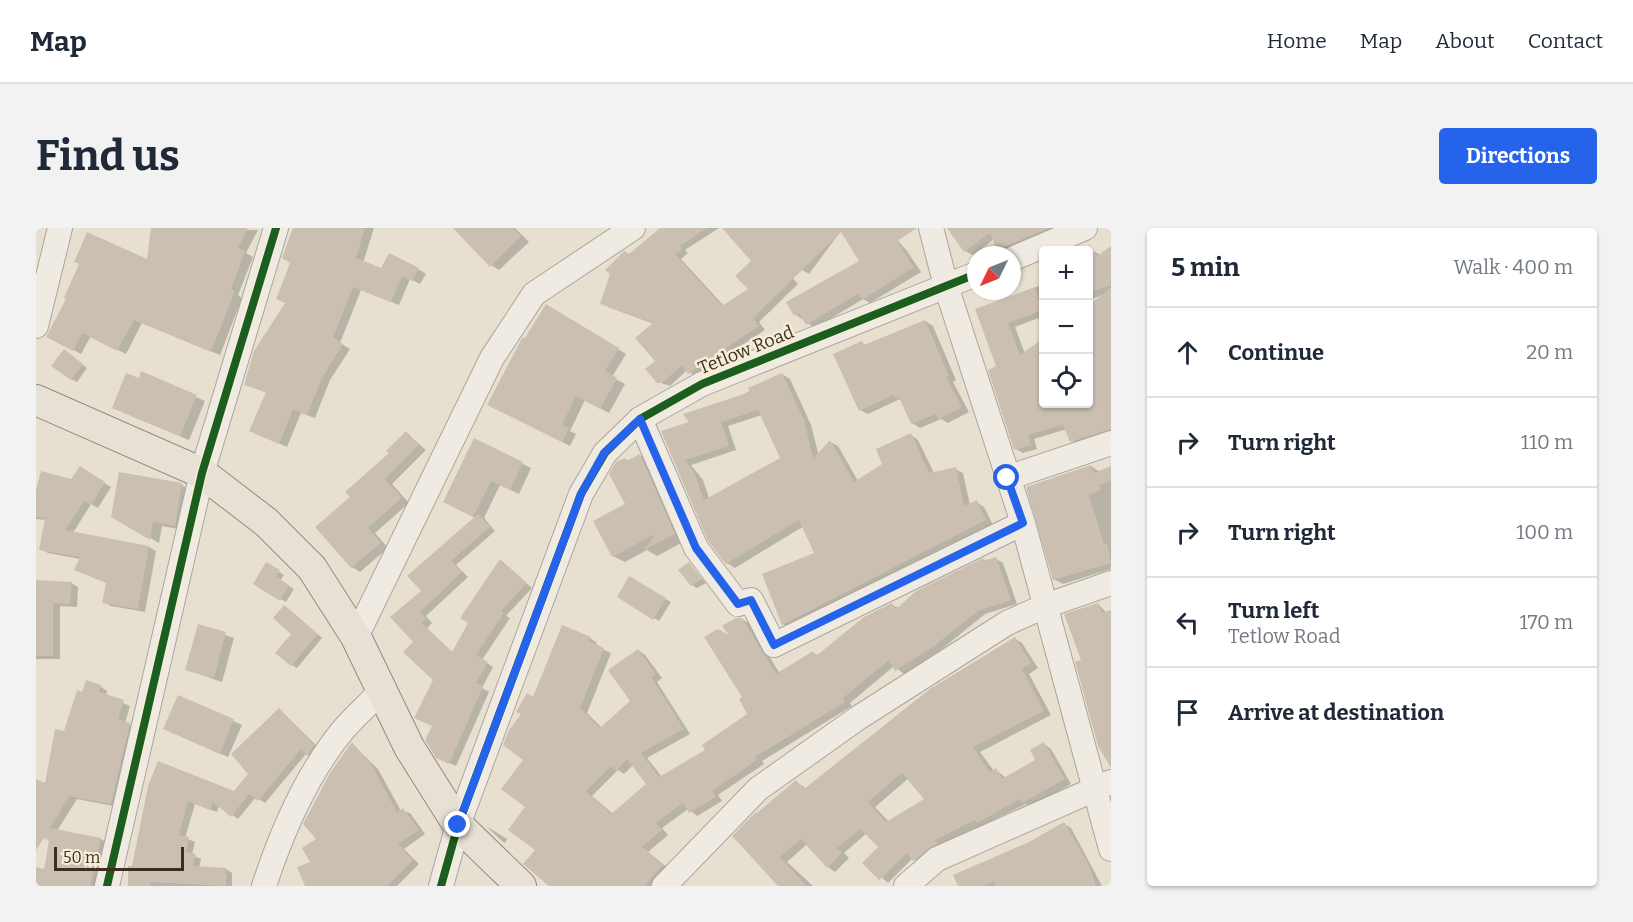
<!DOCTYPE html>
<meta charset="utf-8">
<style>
body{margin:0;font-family:Bitter,serif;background:#f2f2f3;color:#1f2937}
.controls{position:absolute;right:18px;top:18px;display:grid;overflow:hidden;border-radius:6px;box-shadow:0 2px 4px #0004}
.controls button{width:54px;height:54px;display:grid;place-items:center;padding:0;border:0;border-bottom:2px solid #e0e1e3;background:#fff;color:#1f2937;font:30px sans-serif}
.compass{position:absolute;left:931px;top:18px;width:54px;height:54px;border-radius:50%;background:#fff;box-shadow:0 2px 4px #0004;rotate:227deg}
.scale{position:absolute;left:18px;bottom:15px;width:130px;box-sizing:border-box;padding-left:6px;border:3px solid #3d2e20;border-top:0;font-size:16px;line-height:21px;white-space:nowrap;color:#3d2e20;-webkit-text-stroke:4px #f7eed8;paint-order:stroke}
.stop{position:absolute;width:18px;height:18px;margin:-14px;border:4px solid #2563eb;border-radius:50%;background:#fff}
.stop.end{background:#2563eb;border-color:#fff;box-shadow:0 2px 6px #0008}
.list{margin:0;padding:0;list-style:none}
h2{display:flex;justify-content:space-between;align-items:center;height:78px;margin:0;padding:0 24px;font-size:26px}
h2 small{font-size:20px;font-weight:400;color:#747a83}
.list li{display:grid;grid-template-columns:39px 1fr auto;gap:18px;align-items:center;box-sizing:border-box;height:90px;padding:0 24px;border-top:2px solid #e0e1e3}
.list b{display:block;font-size:22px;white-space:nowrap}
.list p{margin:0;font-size:20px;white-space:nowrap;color:#747a83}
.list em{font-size:20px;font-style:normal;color:#747a83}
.icon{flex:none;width:33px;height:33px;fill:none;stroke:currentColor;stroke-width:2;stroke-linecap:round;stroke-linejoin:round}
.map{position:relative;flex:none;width:1075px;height:658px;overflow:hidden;border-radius:6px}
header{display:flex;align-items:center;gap:36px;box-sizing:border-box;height:84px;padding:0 30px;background:#fff;border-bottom:2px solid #e0e1e3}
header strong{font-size:28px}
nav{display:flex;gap:33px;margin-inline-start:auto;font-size:21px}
.intro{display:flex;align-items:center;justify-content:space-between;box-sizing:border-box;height:144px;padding:0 36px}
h1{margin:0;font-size:42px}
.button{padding:15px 27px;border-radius:6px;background:#2563eb;color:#fff;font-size:21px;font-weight:700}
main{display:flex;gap:36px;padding:0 36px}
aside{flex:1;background:#fff;border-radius:6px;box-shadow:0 2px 4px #0004}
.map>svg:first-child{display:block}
</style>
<header>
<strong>Map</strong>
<nav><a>Home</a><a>Map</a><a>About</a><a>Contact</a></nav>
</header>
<div class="intro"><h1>Find us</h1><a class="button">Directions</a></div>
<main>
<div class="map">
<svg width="1075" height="658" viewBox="0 0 1075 658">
<rect width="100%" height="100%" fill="#e7e0d1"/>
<path fill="#0003" fill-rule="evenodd" d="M117,0L222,2L210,25L217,29L202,67L206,70L184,127L106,95L90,126L55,108L45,126L12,108L112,33Z
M259,0H338L327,35L345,42L382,41L390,46L384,56L374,51L363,77L325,62L304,115L314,121L294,152L279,190L265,185L251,219L223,206L231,165L209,156L251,76Z
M419,0H479L493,14L463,42L455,37Z
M627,0H683L649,22L652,25L645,31L688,78L714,61L717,33L688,0H713L762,56L723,94L729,102L659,148L651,142L634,158L622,154L618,96L572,79L594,28Z
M740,0H807L773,46L766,42Z
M821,0H851L871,23L885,44L834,75L827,71L779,100L760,87L825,34Z
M913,0H1024L969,27L963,23L958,11L937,27L929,23Z
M1075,19V206L1043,217L1036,213L1031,201L998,211L1001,221L987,225L980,221L962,139L941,82L1008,56V88L979,99L989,126L1008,176H1052V79L1070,66L1052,72V25L1056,22L1064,27Z
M510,78L590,126L576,149L589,156L573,185L549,172L534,203L540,206L534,218L461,181L490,112Z
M889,93L897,98L920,152L917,154L933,184L912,195L905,191L884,200L876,195L864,171L832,186L824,182L826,115L832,118Z
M33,126L51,140L41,154L35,151Z
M106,145L169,173L153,212L86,184Z
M746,146L754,151L775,197L783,228L794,214L802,218L822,253L848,236L875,207L882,212L898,245L919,241L927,245L934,277L940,274L948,279L957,297L755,401L747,396L780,326L768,298L699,340L691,335L627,204L656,194ZM726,187L746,231L673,270L667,252L655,237L700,222L692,198Z
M370,205L390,222L356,256L373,275L339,305L352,320L324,344L316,339V269Z
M439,212L495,240L483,266L464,257L448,290L459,303L420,337L432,349L390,388L396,395L391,400L417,425L464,333L496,360L470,388L474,390L446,432L457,439L446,460L453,464L420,538L409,533L397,498L399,452L379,415L387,363L440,290L418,279Z
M604,227L615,234L649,313L621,328L611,322L589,334L577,328L591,277L589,231L592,233Z
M1055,238L1064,244L1075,239V341L1027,356L1018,351Z
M44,240L75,259L62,280L55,276L37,305L113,319L120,323L109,384L75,378L68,374L71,355L44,331L12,325L5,321L10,292L0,291V262L36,253Z
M146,257L154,262L147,302L126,298L123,315L77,288Z
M960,331L967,335L981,376L949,386L906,421L868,446L858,438L814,475L816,478L726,533L728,536L682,567L686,573L661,588L652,581L626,600L632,607L612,624L633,641L619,658H531L491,579L489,532L498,471L554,410L561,415L560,418L575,425L551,485L566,500L596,473L602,422L609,427L626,450L621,454L654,506L611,530L626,549L671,522L713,486L698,412L706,391L714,396L744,446L777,425L783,428L856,377L863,380L947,332ZM597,537L612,556L577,586L556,568L582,542L588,546Z
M231,336L248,347L244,353L258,361L250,374L219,356Z
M653,336L670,355L661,360L656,357Z
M594,350L635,374L623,393L583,369Z
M0,353L35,355L42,359L41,379L24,378V431H0Z
M1062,376L1071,385L1075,384V538L1063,517L1047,433Z
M254,382L286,410L261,440L256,437L257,406Z
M163,398L198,410L186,454L151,442Z
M979,411L986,415L1002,440L993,446L1015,487L944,524L958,543L960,542L970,550L1001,533L1008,516L1015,521L1035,556L995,579L990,576L906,617L886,636L877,630L852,655L829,635L844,619L831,605L808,625L813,630L799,644L792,639L771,616L751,634L777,658H744L722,587L760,554L771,561ZM873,550L891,572L853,594L839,579Z
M64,458L71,463L70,468L94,478L89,495L100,500L82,579L41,571L21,603L65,611L71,615L61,658H0V640L9,643L14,612L0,603V599L16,601L0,593V553L11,557L29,505L47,466Z
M143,469L206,497L192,529L138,505Z
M244,482L284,521L278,531L270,526L229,575L220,569L202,591L183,578L181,584L159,576L149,610L159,614L156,627L165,631L163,640L190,641L196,645V658H93L114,559L199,564L214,546Z
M316,516L342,541L365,583L374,585L389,606L368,621L383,636L361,658H314L277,634Z
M1028,596L1035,600L1066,658H924Z
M450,598L471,611L469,615L467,614Z"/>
<path fill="#cbbfb2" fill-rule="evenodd" d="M115,0H212L202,20L209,23L195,61L199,63L175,124L98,92L81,123L46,105L37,123L10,109L30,71L28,70L43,36L38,34L51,4L111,31Z
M257,0H329L320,30L345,40L353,25L383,40L376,53L366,48L355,74L317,59L297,109L307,116L287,148L271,187L257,181L243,216L213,203L230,164L208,157L218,123L249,75L240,71L254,35L246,30Z
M417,0H477L485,8L454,39Z
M624,0H671L644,18L646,21L639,26L686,78L712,61L699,48L715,33L686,0H881L861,13L878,39L826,72L822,66L770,97L763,85L758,88L750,74L823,33L805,4L717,90L723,98L652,146L646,137L626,155H621L609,141L619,133L599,110L617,95L564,76L574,46L569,42L588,23L593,26Z
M911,0H1013L970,18L962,25L954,5L928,24Z
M1053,16L1061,28L1075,18V57L1053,65Z
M999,59L1007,82L972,95L984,127L1008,110V176H1053V77L1075,60V201L1034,214L1027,197L992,207L995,217L978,222L952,142L960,138L939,81Z
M510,76L583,120L569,143L581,150L564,181L540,168L526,197L533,200L526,214L451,177L484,114L487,109L489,110Z
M889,92L913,148L910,149L926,179L903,191L900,186L875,196L863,169L860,171L858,167L823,183L797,126L826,113L828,117Z
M28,121L47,136L35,152L15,138Z
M105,143L161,167L144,208L76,180L90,145L103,150Z
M746,145L768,192L777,231L794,212L818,254L846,236L840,221L875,205L893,245L920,239L928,278L941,272L950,292L746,397L726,346L778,325L763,292L690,336L672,313L625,203L653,194L647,186L714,164L712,160ZM722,182L744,230L668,272L659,246L649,232L693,218L685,194Z
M370,203L383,217L349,251L366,270L332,300L345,315L315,340L279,299L314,269L309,264L353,225L350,223Z
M438,210L487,234L474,262L455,253L437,289L407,274Z
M604,226L639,306L608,322L619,306L576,329L557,293L589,276L573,246L580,234L589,230L590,233Z
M1055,237L1058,245L1075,238V253L1063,257L1065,262L1053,267L1068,316L1071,315L1075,335L1017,352L990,259Z
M44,238L69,254L55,277L48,273L29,302L113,318L102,381L66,375L70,355L38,342L44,329L3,322L9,290L0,289V262L5,243L35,251Z
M83,244L146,255L139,298L117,294L114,312L75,289Z
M442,286L454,299L415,333L426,344L384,384L390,391L385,395L416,424L432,395L424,390L464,331L491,355L465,383L468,385L440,427L452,434L440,455L447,459L413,536L400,530L389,512L396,498L378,490L397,452L367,424L377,414L354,389L385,363L371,348Z
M960,329L975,372L942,383L898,418L859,443L853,432L807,470L809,474L719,529L721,532L676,563L680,569L653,585L647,575L620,595L626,602L606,619L627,636L609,658H513L487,636L499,622L472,602L489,579L465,561L487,532L467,517L473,502L485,486L480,484L491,465L497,469L526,397L555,409L553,413L568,420L544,480L564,500L594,473L572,442L602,421L620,446L615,449L648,501L605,525L623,549L669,522L666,517L711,486L703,471L706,469L668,409L682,401L693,407L686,398L700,390H706L740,446L777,423L780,428L828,389L856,375L860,381L880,363L947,330L948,333ZM591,531L610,556L575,586L550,563L575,538L580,543Z
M230,334L244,342L240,349L253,357L244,373L217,356Z
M653,334L666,351L655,358L642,342Z
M593,348L630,370L617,392L581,369Z
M0,352L36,354L34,376L17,375V428H0Z
M1062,375L1066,385L1075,382V540L1062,518L1039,434L1045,432L1028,386Z
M248,377L282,406L255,438L239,425L255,406L237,390Z
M162,396L190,404L178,450L149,442Z
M979,409L995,435L986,441L1008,483L937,519L954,544L960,540L966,551L999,532L994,522L1008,514L1029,551L986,575L984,571L941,595L939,592L899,612L902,615L877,633L871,625L843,652L826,635L842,619L824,601L801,620L806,625L791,640L765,611L744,629L771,658H742L696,608L720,584L721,585L760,552L768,561L894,461ZM866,545L888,571L850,594L832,574Z
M50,452L65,457L63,464L88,472L82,491L94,495L76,572L75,576L33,568L14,600L65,610L54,658H0V639L8,641L13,613L8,610L0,622V551L9,555L19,501L28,503L41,462L46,464Z
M142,467L198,491L184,526L127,501Z
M243,480L278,517L271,528L265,521L222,573L213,566L195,589L177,574L174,582L152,573L143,607L153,609L150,624L160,626L157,638L190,640V658L114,654V658H92V638H96L112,558L122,533L198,563L212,546L195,526Z
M316,514L335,536L361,584L367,580L383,602L362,616L377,632L351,658H269L261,639L274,634L266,620L280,611L267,596L294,545Z
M1028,594L1053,637L1060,658H960L957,653L948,658H922L917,647L993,614Z"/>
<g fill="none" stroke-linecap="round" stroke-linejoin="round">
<defs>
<path id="minor" d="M895,0L910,58L987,295L1075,621
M976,31L1049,0
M0,98L24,0
M604,191L660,320L702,376L715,372L738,417L987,295
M971,250L1075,215
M320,409L456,130L498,66L597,0
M71,658L166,245L240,0
M228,658C246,603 270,547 307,502C319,488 333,476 346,462
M405,658L422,597L545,266L569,225L604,191L666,156L940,46
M628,658L722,561L822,490L971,395L1009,378L1075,355
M870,658L901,631L1075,554"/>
<path id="major" d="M0,172L166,245L230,294L276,340L320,409L373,519L422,597L485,658"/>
</defs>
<use href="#minor" stroke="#ada599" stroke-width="26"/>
<use href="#major" stroke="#928b80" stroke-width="32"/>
<use href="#minor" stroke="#efebe3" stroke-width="24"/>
<use href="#major" stroke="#e6e1d4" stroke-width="30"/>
<defs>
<path id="cycleway" d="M71,658L166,245L240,0
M405,658L422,597L545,266L569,225L604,191L666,156L940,46"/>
</defs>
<use href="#cycleway" stroke="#f7eed8" stroke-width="11"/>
<use href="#cycleway" stroke="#1b5e20" stroke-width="8"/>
</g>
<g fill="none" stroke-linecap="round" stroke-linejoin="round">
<path stroke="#2563eb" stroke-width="8" d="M422,597L545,266L568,225L604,191L660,320L702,376L715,372L738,417L987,295L971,250"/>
</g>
<g text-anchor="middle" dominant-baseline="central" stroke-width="5" stroke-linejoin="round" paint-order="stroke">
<g font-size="18" fill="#3d2e20" stroke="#f7eed8">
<text transform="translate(710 122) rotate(-22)">Tetlow Road</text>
</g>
</g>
</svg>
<div class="controls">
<button>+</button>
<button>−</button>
<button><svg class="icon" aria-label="locate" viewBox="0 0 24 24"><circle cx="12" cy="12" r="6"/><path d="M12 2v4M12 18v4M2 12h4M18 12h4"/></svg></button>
</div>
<svg class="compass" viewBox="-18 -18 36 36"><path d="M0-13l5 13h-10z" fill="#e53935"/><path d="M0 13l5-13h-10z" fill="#747a83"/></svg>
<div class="scale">50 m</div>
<div class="stop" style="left:971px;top:250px"></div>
<div class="stop end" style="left:422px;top:597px"></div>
</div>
<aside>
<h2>5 min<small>Walk · 400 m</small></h2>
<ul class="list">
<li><svg class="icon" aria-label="ahead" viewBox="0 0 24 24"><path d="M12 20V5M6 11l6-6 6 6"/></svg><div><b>Continue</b></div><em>20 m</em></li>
<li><svg class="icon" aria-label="right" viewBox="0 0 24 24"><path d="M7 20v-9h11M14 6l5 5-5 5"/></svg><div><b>Turn right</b></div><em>110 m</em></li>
<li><svg class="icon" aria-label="right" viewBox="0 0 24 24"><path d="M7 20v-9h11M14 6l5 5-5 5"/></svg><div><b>Turn right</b></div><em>100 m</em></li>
<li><svg class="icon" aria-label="left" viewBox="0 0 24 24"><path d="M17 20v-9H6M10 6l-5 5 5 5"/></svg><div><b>Turn left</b><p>Tetlow Road</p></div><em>170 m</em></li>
<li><svg class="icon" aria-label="arrive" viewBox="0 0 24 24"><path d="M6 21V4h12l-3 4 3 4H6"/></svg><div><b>Arrive at destination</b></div></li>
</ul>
</aside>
</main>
